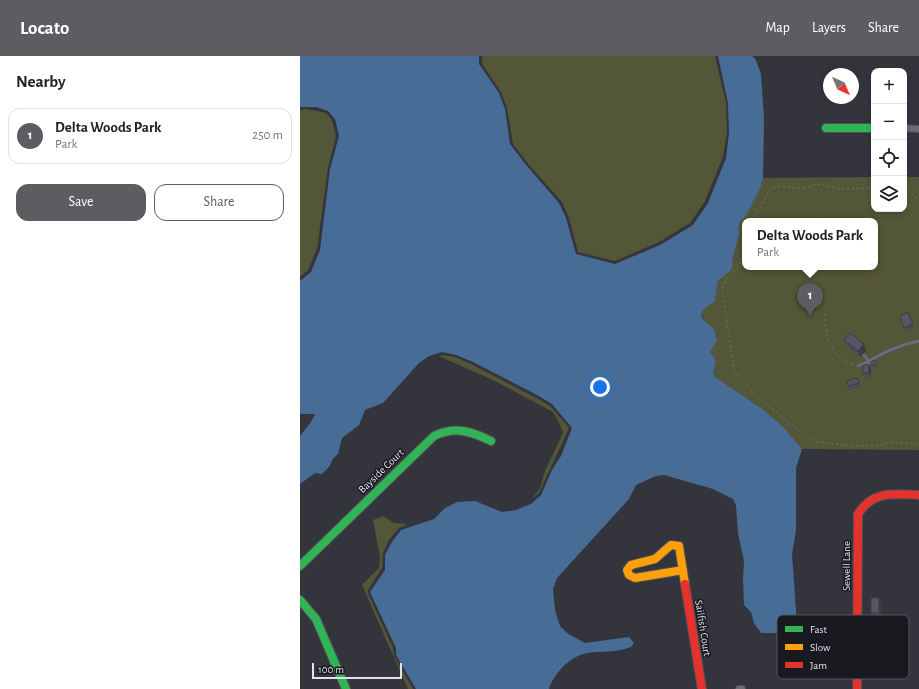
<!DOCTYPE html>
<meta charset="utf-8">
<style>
body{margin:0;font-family:"Alegreya Sans",sans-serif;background:#f6f6f6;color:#222}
.controls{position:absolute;right:12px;top:12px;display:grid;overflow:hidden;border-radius:8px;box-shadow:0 2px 6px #0003}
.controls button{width:36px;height:36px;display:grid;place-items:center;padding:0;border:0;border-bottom:1px solid #e0e0e0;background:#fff;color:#222;font:20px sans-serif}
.compass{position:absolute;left:523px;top:12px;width:36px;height:36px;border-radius:50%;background:#fff;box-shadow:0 2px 6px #0003;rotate:136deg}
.scale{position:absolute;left:12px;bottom:10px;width:90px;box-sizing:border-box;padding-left:4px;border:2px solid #e1e1ec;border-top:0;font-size:11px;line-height:14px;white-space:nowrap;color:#e1e1ec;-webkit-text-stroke:3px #191920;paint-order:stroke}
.you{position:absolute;left:300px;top:331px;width:14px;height:14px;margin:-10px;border:3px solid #fff;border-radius:50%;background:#1a73e8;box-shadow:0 0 0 6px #1a73e833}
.badge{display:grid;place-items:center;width:26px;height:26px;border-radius:50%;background:#5c5c61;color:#fff;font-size:13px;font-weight:700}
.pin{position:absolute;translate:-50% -33px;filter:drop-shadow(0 1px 2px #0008)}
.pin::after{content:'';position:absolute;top:21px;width:14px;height:12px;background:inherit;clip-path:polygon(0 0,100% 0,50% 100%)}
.popup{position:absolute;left:442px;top:162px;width:136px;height:52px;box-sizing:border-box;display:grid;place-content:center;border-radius:8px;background:#fff;filter:drop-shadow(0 1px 3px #0005);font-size:13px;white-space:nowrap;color:#767676}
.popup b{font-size:15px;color:#222}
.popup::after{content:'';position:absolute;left:50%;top:100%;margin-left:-8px;border:8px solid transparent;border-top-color:#fff}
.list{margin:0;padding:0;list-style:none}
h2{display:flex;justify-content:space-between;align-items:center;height:52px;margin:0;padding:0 16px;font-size:17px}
h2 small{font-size:13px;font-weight:400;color:#767676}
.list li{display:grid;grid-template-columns:26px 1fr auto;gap:12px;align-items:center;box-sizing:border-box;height:56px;margin:0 8px 8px;padding:0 8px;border:1px solid #e0e0e0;border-radius:12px}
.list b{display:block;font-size:15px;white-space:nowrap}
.list p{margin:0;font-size:13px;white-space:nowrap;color:#767676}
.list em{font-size:13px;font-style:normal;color:#767676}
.actions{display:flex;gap:8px;padding:12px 16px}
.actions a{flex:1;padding:9px 0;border:1px solid #5c5c61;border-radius:12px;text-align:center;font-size:14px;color:#5c5c61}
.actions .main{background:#5c5c61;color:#fff}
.icon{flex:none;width:22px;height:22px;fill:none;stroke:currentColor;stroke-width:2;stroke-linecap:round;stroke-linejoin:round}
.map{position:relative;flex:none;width:619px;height:633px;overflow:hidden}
header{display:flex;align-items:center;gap:24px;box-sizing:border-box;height:56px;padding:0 20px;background:#5c5c61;color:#fff}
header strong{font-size:19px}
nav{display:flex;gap:22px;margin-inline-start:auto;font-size:14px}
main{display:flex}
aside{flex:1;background:#fff}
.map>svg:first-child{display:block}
</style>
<header>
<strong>Locato</strong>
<nav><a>Map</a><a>Layers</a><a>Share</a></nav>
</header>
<main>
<aside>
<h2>Nearby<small></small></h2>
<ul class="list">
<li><span class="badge">1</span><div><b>Delta Woods Park</b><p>Park</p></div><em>250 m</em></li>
</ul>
<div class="actions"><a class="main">Save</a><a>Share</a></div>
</aside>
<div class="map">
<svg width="619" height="633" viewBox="0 0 619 633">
<rect width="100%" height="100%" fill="#34343d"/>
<path fill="#545638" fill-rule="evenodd" d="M182,0H415L426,47L427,76L423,101L405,145L390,167L359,186L315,205L278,196L269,162L262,146L229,109L213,88L207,52L201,36L182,8Z
M6,53L26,57L32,64L36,80L28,112L17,193L8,214L0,221V54Z
M574,121V153H604V121H619V394L502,393L464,354L415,321L413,317L416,305L410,295L408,270L401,258L403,253L415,245L418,225L432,212V205L439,179V167C449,154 458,138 463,122ZM445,165H575V211H445Z
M143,299L155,301L173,309L236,342L250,350L269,372L239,437L232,443L240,432L245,415L263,377L259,366L253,356L195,325L139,300Z
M83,460L94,467L108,468L99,472L89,484L83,497L82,512L68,534V537L93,592L94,600L113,633H108L62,529L79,512L80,501L73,464Z"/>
<path fill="#476d97" d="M0,0H179V8L199,37L205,53L210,88L227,110L259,147L266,162L276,198L315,208L360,189L393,169L408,147L426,102L429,77L428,47L418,0H452L456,4L461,18L464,62L463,122L460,133L445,161L439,167V179L432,205V213L418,225L415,245C397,257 397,259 413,272C415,275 416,281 417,285L410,295L416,305L413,317L415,321L464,354L483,371L502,393L496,412V474L492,498L497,569L492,577H461L454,567L451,556L444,549L443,523L444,505L438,477L436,449L433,443L413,433L364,419L356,420L336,429L329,443L257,522L253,533L255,554L260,570L267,577L285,587L329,581L334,587L331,591C302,602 285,586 260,614C256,619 250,627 249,633H116L96,599V592L70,536L85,514V499L92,486L101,474L134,463L145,452L157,446L175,445L202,456L216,454L231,448L241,439L252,414L261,400L272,372L252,348L237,339L173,306L156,299L142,296L129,300L119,307L83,347L65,354L59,369L42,382L38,398L32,404C31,410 26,414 22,418L15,417L0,428V380L11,366L15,358H0V225L11,216L20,194L30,113L39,80L35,63L28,55L16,51H0Z"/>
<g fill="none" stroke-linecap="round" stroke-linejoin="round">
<defs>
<path id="lane" d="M558,310L569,305L563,298
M568,313L569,305C586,295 600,289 619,285"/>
<path id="street" d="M604,72L619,73
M439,633H442"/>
<path id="fast" d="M526,72H574
M0,510L134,380C155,370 171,375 191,385
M0,544L16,563L46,633"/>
<path id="slow" d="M383,514L335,522L329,519L327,514L331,509L355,503L371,489L379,490L385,528"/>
<path id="jam" d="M385,528L402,633
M557,633L558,458C573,434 594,438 619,439"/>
</defs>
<use href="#lane" stroke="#505058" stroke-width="5"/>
<use href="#street" stroke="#505058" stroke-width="8"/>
<use href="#fast" stroke="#505058" stroke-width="10"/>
<use href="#slow" stroke="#505058" stroke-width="10"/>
<use href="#jam" stroke="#505058" stroke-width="10"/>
<path stroke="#727278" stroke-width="1" stroke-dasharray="2 3" stroke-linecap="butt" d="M604,131L619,144
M452,165L471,133L478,130L501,132L520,128L537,133L574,132
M445,187L439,210L426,222L422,233L434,313L436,317L454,338L507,381L517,386L553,390H575L590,386L619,388
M525,258C525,280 530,302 554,309"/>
<use href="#lane" stroke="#6c6c73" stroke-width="3"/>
<use href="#street" stroke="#6c6c73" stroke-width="6"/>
<use href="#fast" stroke="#30b455" stroke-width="8"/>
<use href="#slow" stroke="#ff9f0a" stroke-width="8"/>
<use href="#jam" stroke="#e5322d" stroke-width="8"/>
</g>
<path fill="#4b4a56" d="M608,256L614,272L606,276L600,260Z
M544,284L564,288L566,295L560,301L547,290Z
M576,307V311H573L572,309Z
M569,309L571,313V321H564L563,317Z
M557,322L560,331L549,334L548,330Z
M579,542L581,546V561H572L571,557Z
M580,577V595H572L571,590Z"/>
<path fill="#3d3c46" d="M564,288L566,295L560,301L558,295Z
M569,309L571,313V321L569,317Z
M579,542L581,546V561L579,557Z
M579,573L580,577V595L579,591Z"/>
<path fill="#575664" stroke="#3d3c46" d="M521,161L525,164L524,165H519Z
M608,256L613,268L604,272L600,260Z
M550,277L564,288L558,295L544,284Z
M572,305H576V309H572Z
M563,309H569V317H563Z
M557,322L559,327L548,330L547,325Z
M571,542H579V557H571Z
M571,573H579V591L571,590Z"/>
<g text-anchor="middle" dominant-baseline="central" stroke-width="3" stroke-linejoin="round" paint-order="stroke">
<g font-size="11" fill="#e1e1ec" stroke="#191920">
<text transform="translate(81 415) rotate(-44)">Bayside Court</text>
<text transform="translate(546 510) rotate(-90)">Sewell Lane</text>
<text transform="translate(403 572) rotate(81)">Sailfish Court</text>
</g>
</g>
<rect x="477" y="559" width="132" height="64" rx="6" fill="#191920" stroke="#55555d" stroke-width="1"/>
<rect x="485" y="570" width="18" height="6" fill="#30b455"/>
<rect x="485" y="588" width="18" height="6" fill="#ff9f0a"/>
<rect x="485" y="606" width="18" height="6" fill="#e5322d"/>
<g font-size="11" fill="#e1e1ec">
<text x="510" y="577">Fast</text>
<text x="510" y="595">Slow</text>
<text x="510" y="613">Jam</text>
</g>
</svg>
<div class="controls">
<button>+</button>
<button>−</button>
<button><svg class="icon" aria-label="locate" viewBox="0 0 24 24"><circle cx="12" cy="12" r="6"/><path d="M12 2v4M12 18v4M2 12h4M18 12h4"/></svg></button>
<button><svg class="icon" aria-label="layers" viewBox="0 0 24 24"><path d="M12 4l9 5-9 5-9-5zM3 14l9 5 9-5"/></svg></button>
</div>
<svg class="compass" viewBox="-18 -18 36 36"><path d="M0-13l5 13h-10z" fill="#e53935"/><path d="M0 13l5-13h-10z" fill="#767676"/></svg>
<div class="scale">100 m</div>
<div class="you"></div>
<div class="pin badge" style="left:510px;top:260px">1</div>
<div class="popup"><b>Delta Woods Park</b>Park</div>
</div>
</main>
